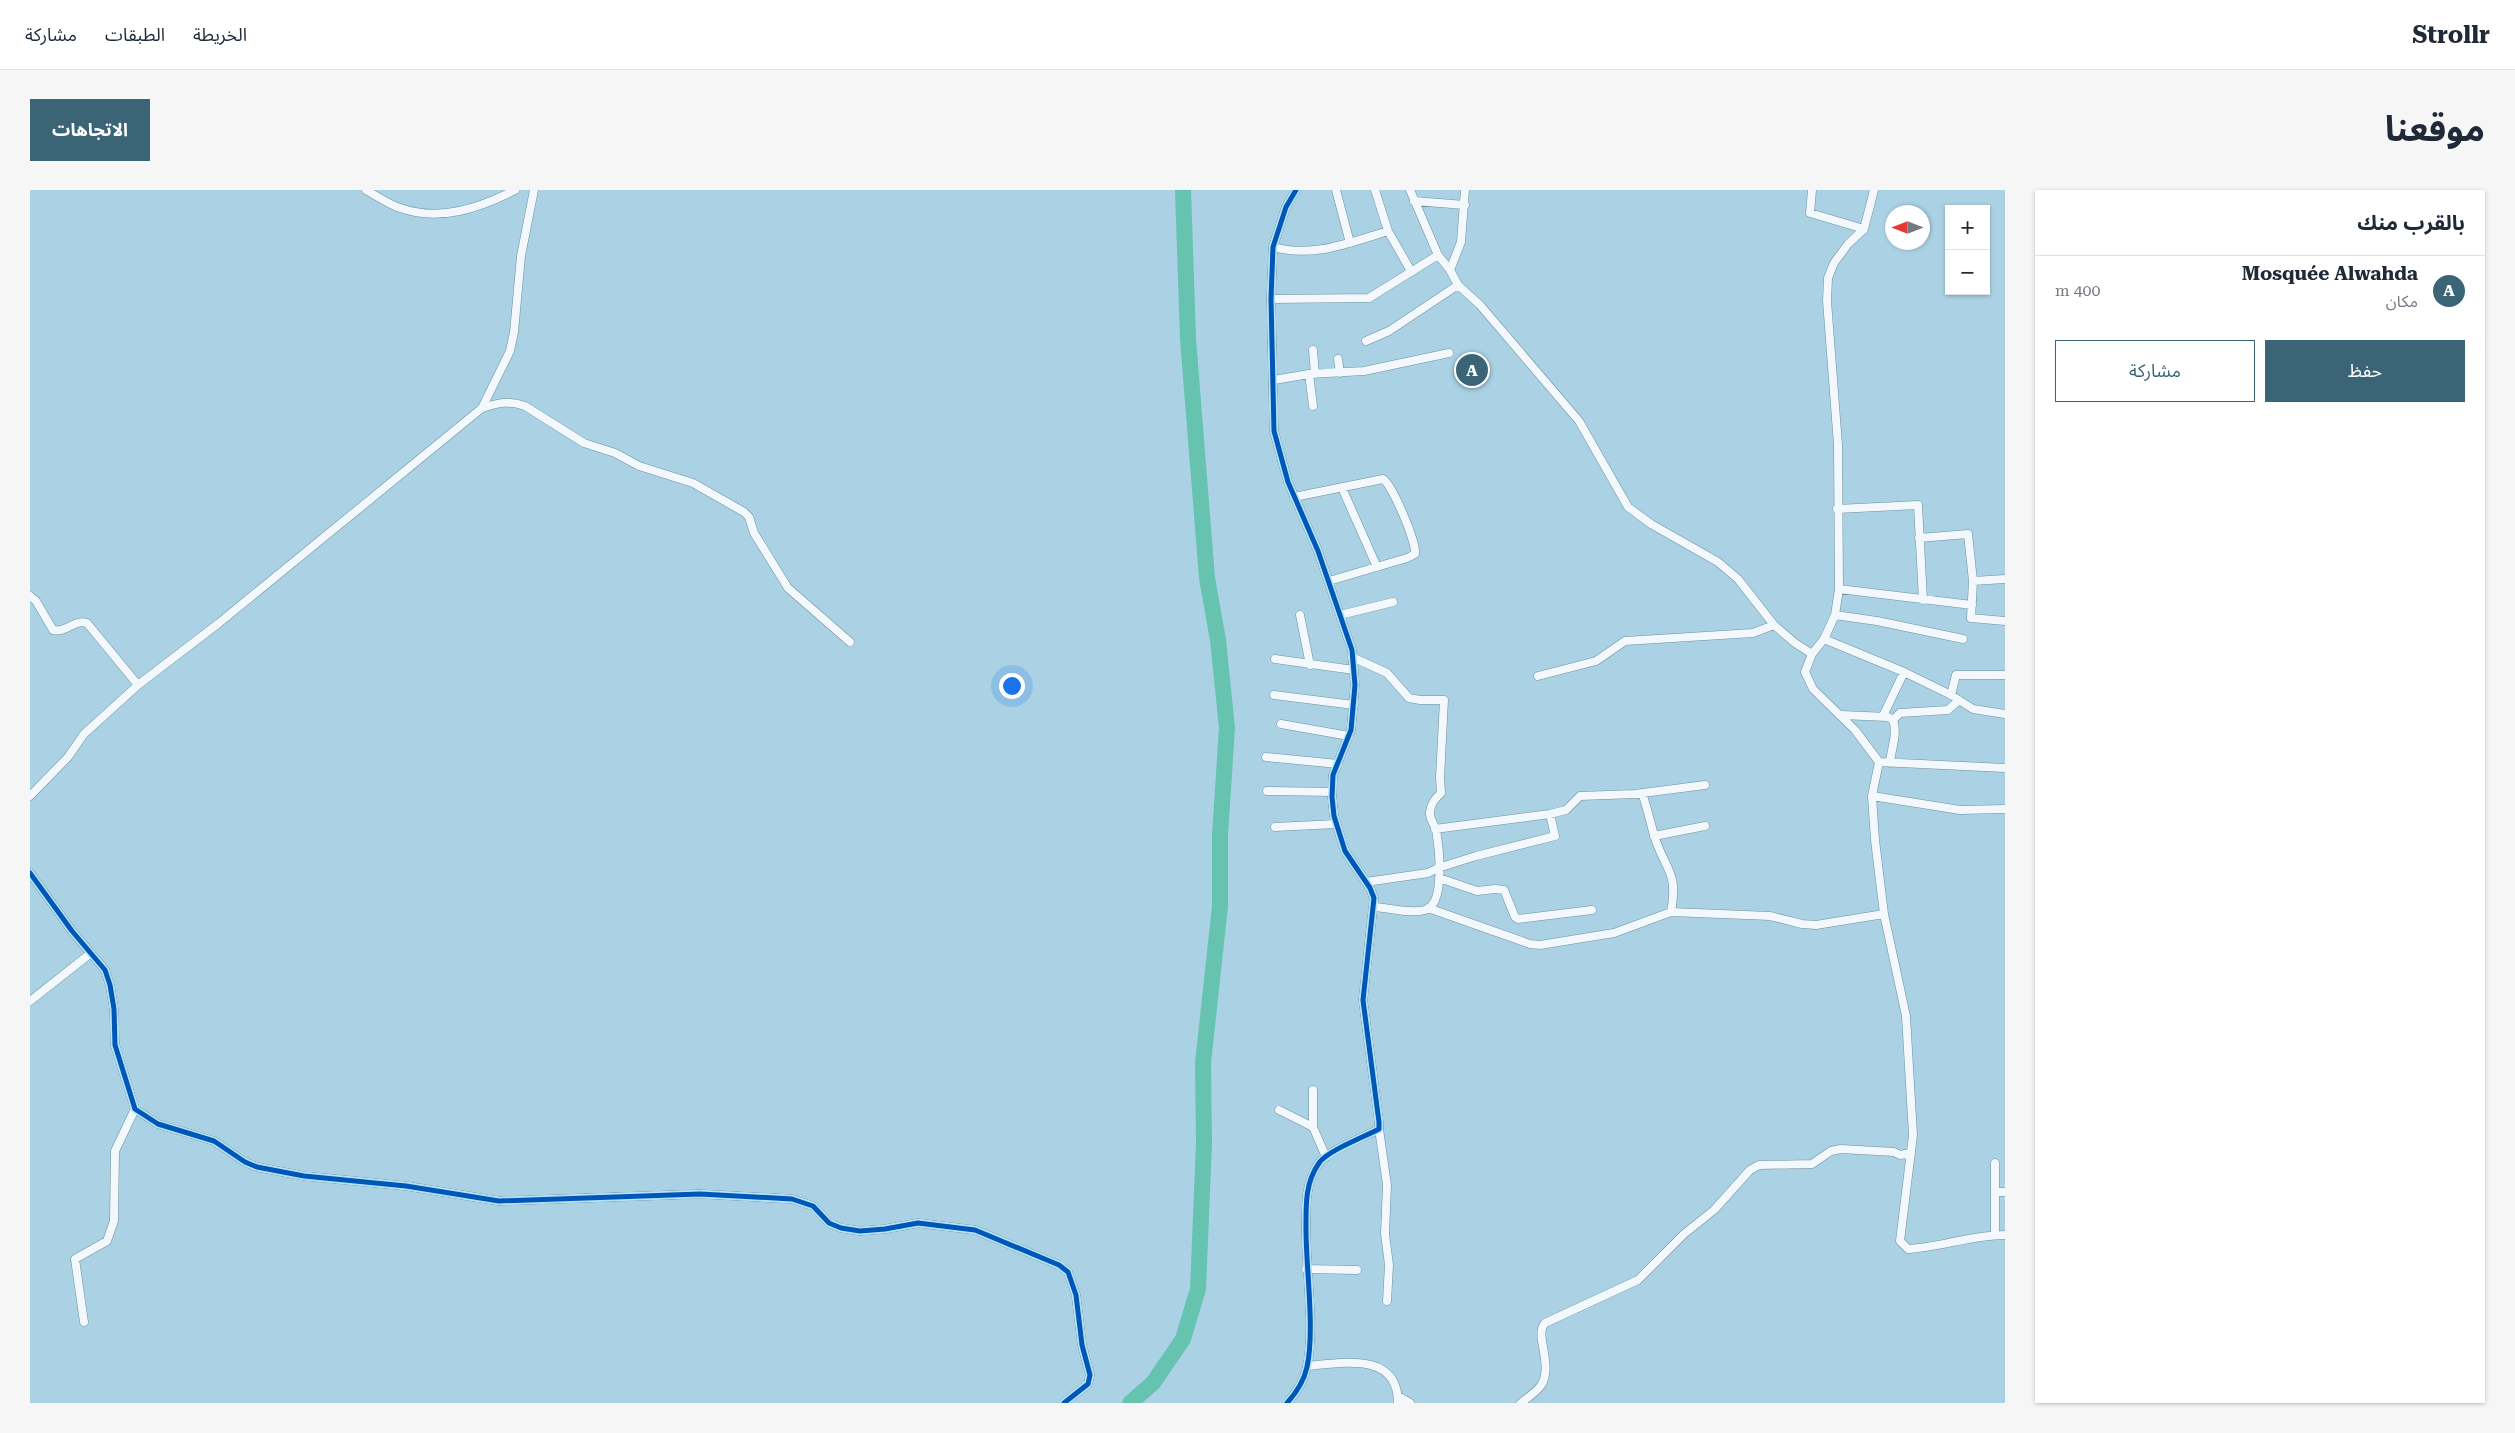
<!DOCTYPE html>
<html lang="ar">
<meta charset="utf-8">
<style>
body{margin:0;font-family:"Roboto Serif","Noto Sans Arabic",serif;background:#f6f6f7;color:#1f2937;direction:rtl}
.controls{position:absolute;right:15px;top:15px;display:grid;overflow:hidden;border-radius:0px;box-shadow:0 1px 4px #0004}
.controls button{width:45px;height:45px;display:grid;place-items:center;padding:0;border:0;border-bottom:1px solid #e0e1e3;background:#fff;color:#1f2937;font:25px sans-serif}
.compass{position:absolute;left:1855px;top:15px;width:45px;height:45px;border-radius:50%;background:#fff;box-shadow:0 1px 4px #0004;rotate:270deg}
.you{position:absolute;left:981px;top:495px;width:18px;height:18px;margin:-12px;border:4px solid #fff;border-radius:50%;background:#1a73e8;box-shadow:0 0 0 8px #1a73e833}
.badge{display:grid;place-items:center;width:32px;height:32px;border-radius:50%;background:#3b6577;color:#fff;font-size:16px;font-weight:700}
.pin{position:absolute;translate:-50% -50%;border:2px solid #fff;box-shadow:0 1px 5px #0006}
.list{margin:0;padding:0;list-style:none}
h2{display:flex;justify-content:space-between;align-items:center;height:65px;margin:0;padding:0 20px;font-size:21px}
h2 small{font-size:16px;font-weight:400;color:#747a83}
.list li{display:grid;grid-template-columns:32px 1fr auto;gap:15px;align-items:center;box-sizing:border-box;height:70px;padding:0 20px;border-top:1px solid #e0e1e3}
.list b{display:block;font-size:19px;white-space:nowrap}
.list p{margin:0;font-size:16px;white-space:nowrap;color:#747a83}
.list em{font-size:16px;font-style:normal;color:#747a83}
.actions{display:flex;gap:10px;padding:15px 20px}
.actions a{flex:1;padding:11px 0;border:1px solid #3b6577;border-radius:0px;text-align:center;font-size:18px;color:#3b6577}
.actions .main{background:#3b6577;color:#fff}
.map{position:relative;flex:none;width:1975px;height:1213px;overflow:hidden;direction:ltr;border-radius:0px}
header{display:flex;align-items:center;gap:30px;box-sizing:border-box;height:70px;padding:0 25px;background:#fff;border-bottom:1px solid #e0e1e3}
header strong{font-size:24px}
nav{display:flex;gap:28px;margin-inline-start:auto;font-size:18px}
.intro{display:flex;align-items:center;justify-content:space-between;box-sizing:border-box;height:120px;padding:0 30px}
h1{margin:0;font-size:35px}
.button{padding:12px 22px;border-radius:0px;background:#3b6577;color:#fff;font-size:18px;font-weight:700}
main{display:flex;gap:30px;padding:0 30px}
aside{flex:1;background:#fff;border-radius:0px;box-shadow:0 1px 4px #0004}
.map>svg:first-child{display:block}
</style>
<header>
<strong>Strollr</strong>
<nav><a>الخريطة</a><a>الطبقات</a><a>مشاركة</a></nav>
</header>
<div class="intro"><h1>موقعنا</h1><a class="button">الاتجاهات</a></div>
<main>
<aside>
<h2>بالقرب منك<small></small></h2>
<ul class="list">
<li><span class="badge">A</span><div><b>Mosquée Alwahda</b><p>مكان</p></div><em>400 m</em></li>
</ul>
<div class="actions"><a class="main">حفظ</a><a>مشاركة</a></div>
</aside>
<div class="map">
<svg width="1975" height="1213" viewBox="0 0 1975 1213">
<rect width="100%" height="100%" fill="#aad2e4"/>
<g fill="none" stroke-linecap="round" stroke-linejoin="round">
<path stroke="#66c3b0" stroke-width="16" d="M1100,1213L1123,1193L1153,1149L1168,1099L1174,953L1173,873L1190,716V645L1197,538L1188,450L1177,388L1158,149L1153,0"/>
<defs>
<path id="minor" d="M336,0C347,6 358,14 370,18C410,32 450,18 485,0
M1306,0L1320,53
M1345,0L1358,41L1381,81
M1380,0L1408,65L1420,80L1428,95L1450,115L1549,231L1598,317L1621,334L1688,372L1708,389L1744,435L1765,453L1782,464
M1782,0L1780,23L1834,39
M1844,0L1834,39L1818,54L1804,73L1798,88L1797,111L1808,255L1809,399L1805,425L1794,449L1782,464L1775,482L1783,499L1825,540L1849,572L1842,606L1845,650L1854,724L1876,826L1883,945L1870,1051L1878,1059C1911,1057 1942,1045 1975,1045
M1384,11L1435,15
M1243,57C1283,68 1319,53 1358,41
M1420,80L1431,52L1435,0
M1241,109L1339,108L1408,65
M1336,151L1359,141L1428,95
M1283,160L1285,184
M1308,169L1310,183
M1279,184L1283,216
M1244,190L1279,184L1334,181L1419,163
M452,218C468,213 479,210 495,216L554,253L585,263L609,276L663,293L714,322L719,327L724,343L758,398L820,452
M1312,298L1347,377
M1264,307L1353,289C1362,294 1387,353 1385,364L1377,368L1299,391
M1807,319L1888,315L1893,410
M1889,348L1938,344L1943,391
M1975,389L1943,391L1941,428L1975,431
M1809,399L1942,415
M0,406L6,411L23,440C37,443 44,429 57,433L108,495
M1270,425L1280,475
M1310,425L1363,412
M1805,425L1847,431L1933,449
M1794,449L1874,482L1921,505L1943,519L1975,524
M1322,467L1357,483L1379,508L1390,510H1414L1410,588L1411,603C1405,609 1401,613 1400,622C1399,628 1404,634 1406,640C1409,657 1416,714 1395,720C1380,724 1360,718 1345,717
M1245,469L1324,480
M1508,486L1566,471L1595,451L1723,443L1744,435
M1244,505L1324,515
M1921,505L1926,485H1975
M1811,525L1858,527L1863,530C1868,544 1861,559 1860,573
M1853,526L1874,482
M1863,530L1870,523L1918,520L1929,510
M1251,534L1319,546
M1236,567L1308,574
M1849,572L1975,578
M1237,601L1302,602
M1612,603C1617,617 1620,631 1624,645C1634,679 1649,681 1641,722
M0,606L38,567L54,544L108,495L189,433L452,218L480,161L484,142L491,66L504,0
M1842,606L1930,620L1975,619
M1245,637L1306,634
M1405,639L1520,624L1536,620L1550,606L1605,604L1675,595
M1624,646L1675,636
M0,683L42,741L75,780L80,795L84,819L85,855L105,919L128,934L184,951L215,972L227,977L274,986L376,996L469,1011L670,1004L762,1009L783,1016L799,1033L811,1038L830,1041L855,1039L888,1033L945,1040L1029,1075L1038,1082L1046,1105L1052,1155L1060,1185L1058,1194L1034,1213
M1409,688L1447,701L1465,699L1474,700L1485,727L1488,729L1562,720
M1336,692L1398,683L1408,678L1446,666L1525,646L1520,624
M1398,718L1500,754L1510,755L1584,743L1641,722L1740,726L1772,734L1786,735L1854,724
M0,811L61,763
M1283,900V937L1296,967
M1249,920L1283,937
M1349,939L1357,995L1355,1044L1359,1075L1357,1111
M1965,1002H1975
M1965,1045V973
M1276,1079L1327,1080
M54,1132L45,1069L77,1051L84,1031L85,961L105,919
M1277,1176C1312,1173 1368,1161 1368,1213
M1368,1206L1380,1213
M1257,1213C1267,1202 1274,1191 1277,1177C1285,1140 1276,1079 1276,1039C1276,1015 1275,993 1289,973C1297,961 1334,947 1349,939V932L1333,810L1344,708L1340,698L1315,661L1304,626L1302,607L1303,585L1321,540L1325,495L1322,460L1288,361L1258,292L1244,241L1241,109L1243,57L1256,17L1266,0
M1491,1213C1498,1207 1507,1202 1512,1194C1523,1173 1504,1144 1515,1133L1608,1090L1654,1044L1684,1020L1720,980L1729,975L1782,974L1801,961L1811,959L1864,962L1870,965L1881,963"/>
</defs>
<use href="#minor" stroke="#6f8f9e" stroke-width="9"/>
<use href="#minor" stroke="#f2f8fb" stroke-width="8"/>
<defs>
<path id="cycleway" d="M0,683L42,741L75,780L80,795L84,819L85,855L105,919L128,934L184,951L215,972L227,977L274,986L376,996L469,1011L670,1004L762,1009L783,1016L799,1033L811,1038L830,1041L855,1039L888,1033L945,1040L1029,1075L1038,1082L1046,1105L1052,1155L1060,1185L1058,1194L1034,1213
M1257,1213C1267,1202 1274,1191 1277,1177C1285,1140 1276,1079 1276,1039C1276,1015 1275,993 1289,973C1297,961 1334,947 1349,939V932L1333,810L1344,708L1340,698L1315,661L1304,626L1302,607L1303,585L1321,540L1325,495L1322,460L1288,361L1258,292L1244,241L1241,109L1243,57L1256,17L1266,0"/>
</defs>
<use href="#cycleway" stroke="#b0e5ff" stroke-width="8"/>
<use href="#cycleway" stroke="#0057b8" stroke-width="5"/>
</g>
</svg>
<div class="controls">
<button>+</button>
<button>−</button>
</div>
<svg class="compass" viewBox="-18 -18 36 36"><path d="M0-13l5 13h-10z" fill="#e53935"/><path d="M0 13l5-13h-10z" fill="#747a83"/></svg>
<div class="you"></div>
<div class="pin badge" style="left:1442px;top:180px">A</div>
</div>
</main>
